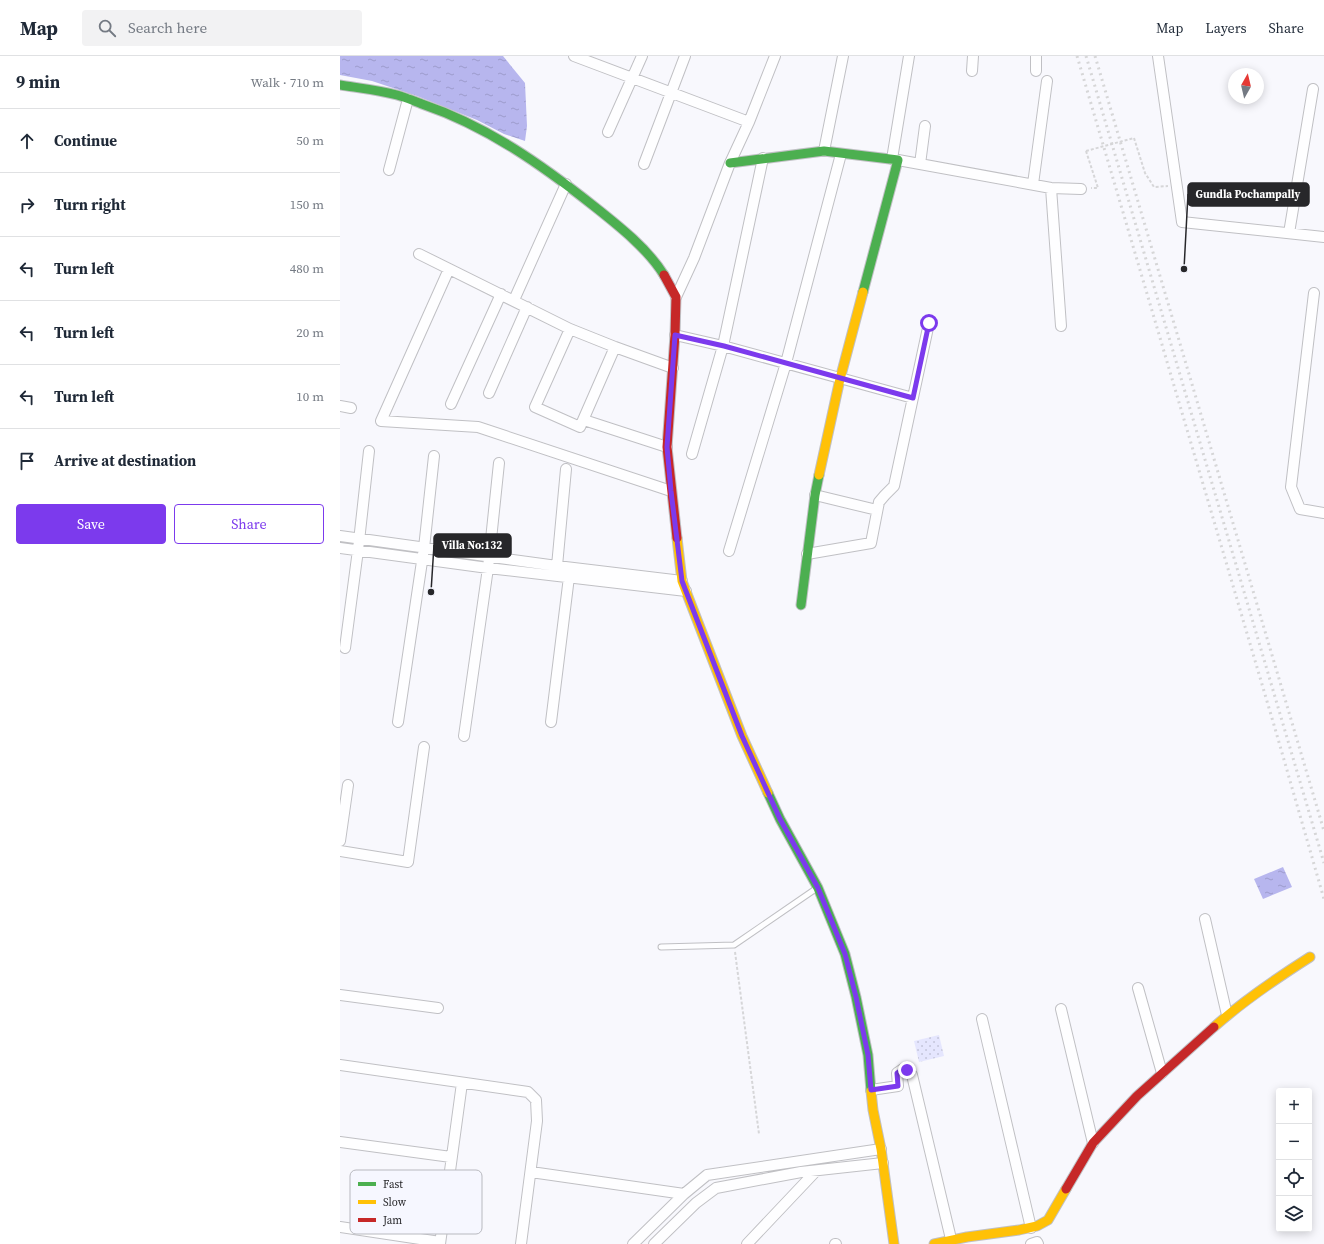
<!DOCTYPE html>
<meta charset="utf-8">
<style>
body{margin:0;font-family:"Source Serif 4",serif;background:#f2f2f3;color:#1f2937}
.controls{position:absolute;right:12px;bottom:12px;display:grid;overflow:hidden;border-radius:4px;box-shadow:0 2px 10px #0003}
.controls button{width:36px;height:36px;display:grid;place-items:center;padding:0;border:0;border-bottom:1px solid #e0e1e3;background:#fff;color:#1f2937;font:20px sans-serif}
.compass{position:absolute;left:888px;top:12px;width:36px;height:36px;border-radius:50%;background:#fff;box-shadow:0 2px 10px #0003;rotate:8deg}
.stop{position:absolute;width:12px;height:12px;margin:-9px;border:3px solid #7c3aed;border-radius:50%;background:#fff}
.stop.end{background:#7c3aed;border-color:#fff;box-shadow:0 1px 4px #0008}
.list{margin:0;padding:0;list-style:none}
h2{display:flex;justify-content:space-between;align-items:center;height:52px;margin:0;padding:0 16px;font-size:17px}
h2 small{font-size:13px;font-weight:400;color:#747a83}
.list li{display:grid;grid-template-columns:26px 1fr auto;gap:12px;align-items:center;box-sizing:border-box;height:64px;padding:0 16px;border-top:1px solid #e0e1e3}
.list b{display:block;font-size:15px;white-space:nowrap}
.list em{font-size:13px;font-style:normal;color:#747a83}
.actions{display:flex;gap:8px;padding:12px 16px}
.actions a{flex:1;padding:9px 0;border:1px solid #7c3aed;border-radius:4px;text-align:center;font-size:14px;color:#7c3aed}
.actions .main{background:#7c3aed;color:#fff}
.icon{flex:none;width:22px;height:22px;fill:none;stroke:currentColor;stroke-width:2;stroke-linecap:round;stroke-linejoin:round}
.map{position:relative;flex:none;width:984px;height:1188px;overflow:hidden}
header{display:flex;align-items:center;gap:24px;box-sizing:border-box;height:56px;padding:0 20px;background:#fff;border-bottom:1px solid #e0e1e3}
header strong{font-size:19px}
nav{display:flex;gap:22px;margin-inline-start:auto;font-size:14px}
.search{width:280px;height:36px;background:#f2f2f3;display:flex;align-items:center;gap:10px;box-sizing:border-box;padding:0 14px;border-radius:4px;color:#747a83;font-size:15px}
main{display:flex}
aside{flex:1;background:#fff}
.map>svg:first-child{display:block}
</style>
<header>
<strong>Map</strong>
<div class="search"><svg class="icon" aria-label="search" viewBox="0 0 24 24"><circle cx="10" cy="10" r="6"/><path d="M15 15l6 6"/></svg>Search here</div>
<nav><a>Map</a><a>Layers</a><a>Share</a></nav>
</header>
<main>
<aside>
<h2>9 min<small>Walk · 710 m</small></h2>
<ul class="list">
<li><svg class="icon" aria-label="ahead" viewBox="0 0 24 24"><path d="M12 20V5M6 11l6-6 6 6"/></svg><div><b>Continue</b></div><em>50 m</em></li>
<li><svg class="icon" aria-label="right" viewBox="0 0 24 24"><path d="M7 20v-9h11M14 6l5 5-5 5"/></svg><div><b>Turn right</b></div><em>150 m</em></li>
<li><svg class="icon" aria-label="left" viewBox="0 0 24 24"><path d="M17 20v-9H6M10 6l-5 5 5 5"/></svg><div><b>Turn left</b></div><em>480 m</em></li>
<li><svg class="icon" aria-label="left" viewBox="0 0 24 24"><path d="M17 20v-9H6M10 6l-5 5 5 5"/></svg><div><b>Turn left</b></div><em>20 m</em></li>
<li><svg class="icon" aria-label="left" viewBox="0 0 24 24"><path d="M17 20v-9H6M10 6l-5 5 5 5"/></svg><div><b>Turn left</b></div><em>10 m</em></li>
<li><svg class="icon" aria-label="arrive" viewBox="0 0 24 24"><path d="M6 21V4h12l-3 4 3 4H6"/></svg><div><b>Arrive at destination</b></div></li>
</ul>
<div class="actions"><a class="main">Save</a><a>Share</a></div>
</aside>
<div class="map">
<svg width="984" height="1188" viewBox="0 0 984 1188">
<defs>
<pattern id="grass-dots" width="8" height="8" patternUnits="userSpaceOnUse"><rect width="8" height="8" fill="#e5e6fe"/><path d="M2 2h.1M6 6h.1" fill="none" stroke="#c4c5da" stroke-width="1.8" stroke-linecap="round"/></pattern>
<pattern id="water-ripples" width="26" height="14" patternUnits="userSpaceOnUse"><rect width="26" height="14" fill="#b7b6ee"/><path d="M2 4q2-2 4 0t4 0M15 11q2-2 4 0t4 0" fill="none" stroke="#9d9ccc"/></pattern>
</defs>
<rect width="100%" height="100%" fill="#f8f8fd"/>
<path fill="url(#grass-dots)" d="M599,979L604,1000L579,1006L574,985Z"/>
<path fill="url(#water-ripples)" d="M0,0H163L185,27L187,70L185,85L164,78L137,64L77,40L32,25L0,19Z
M943,811L952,831L923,843L914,823Z"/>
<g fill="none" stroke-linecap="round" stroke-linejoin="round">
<defs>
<path id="lane" d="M321,891L394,889L477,832"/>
<path id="street" d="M234,0L409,66
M696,0V15
M818,0L842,166L984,181
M632,15L633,0
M268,76L302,0
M484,95L503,0
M552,103L569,0
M558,104L711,132L741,133
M304,108L345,0
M580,108L585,70
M49,114L68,43
M693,128L707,25
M711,132L721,270
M949,177L973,33
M79,198L230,273L275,291L333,312
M109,213L41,365L138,371L331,435
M974,237L951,431L960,453L984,457
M336,241L354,202L390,107L409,66L435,0
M174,244L226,128
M230,273L195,351L240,371L275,291
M335,279L383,290L573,342
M149,337L187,251
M111,348L161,238
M0,350L11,352
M244,364L327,391
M352,398L383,290L423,102
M475,439L537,454
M0,480L217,510L342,525
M0,492L148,512L346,535
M389,495L446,307L501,98
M467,498L531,487L539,446L545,439L554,430L589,267
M217,510L226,413
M5,592L18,494L29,395
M58,666L84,492L94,400
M211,666L229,521
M124,680L148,512L159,407
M0,785L8,729
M0,795L68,806L84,691
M865,863L887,959
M798,932L822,1017
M0,939L98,952
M721,953L753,1087
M642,963L691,1172
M0,1009L188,1036L196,1044L197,1065L181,1188
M531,1034L558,1030L557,1017L563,1013L567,1014L572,1019L611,1183
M0,1086L111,1101
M191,1116L344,1138
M0,1171L100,1186
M100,1188L122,1027
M293,1188L344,1138L367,1119L541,1093
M314,1188L356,1147L376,1132L461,1116L543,1107
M407,1188L476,1115
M495,1188H496
M691,1188L697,1186L698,1188"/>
<path id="fast" d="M0,29C19,32 38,34 57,39C65,41 74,45 82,48C147,70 202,109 255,151C279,170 308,193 324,219
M390,107L484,95L558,104L523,236
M461,549L475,439L479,419
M428,737L440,763L478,832L505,898L516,941L528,999L531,1035"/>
<path id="slow" d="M479,419L500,323L523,236
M337,482L342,525L402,680L428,737
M874,971C903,945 937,922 970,901
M531,1035L533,1054L541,1093L554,1188
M594,1188L627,1181L679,1174L697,1170L708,1164L726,1133"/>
<path id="jam" d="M324,219L336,241L335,279L327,391L337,482
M726,1133L753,1087L797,1040L874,971"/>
</defs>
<use href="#lane" stroke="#c0c0c4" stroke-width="7"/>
<use href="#street" stroke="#c0c0c4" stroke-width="12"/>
<use href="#fast" stroke="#c0c0c4" stroke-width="11"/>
<use href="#slow" stroke="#c0c0c4" stroke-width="11"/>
<use href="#jam" stroke="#c0c0c4" stroke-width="11"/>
<path stroke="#d6d6d8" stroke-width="2" stroke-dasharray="3 2" stroke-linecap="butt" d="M794,82L805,117L814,131L828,130
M746,95L758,132H751
M395,896L419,1078"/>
<use href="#lane" stroke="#fefeff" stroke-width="5"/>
<use href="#street" stroke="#fefeff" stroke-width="10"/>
<use href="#fast" stroke="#4caf50" stroke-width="9"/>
<use href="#slow" stroke="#ffc107" stroke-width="9"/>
<use href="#jam" stroke="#c62828" stroke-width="9"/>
<path stroke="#d6d6d7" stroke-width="3" stroke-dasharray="2 4" stroke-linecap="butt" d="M737,0L934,669L984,843
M746,0L984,807
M755,0L984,775"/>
<path stroke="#d6d6d8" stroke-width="2" stroke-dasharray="3 2" stroke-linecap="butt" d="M746,95L794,82"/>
</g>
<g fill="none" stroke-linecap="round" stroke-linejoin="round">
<path stroke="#7c3aed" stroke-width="5" d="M567,1014L563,1013L557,1017L558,1030L531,1034L528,999L516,941L505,898L478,832L440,763L402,680L342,525L331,435L327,391L335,279L384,290L573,342L589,267"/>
</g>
<rect x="10" y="1114" width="132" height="64" rx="6" fill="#f6f7ff" stroke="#b8b9bf" stroke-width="1"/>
<rect x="18" y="1126" width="18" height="4" fill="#4caf50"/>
<rect x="18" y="1144" width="18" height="4" fill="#ffc107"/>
<rect x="18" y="1162" width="18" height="4" fill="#c62828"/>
<g font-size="11" fill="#27272a">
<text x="43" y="1132">Fast</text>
<text x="43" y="1150">Slow</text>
<text x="43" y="1168">Jam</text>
</g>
<path fill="none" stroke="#27272a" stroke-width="1.5" d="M844 213L848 138M91 536L94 489"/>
<g fill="#27272a" stroke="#f6f7ff" stroke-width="1.5">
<circle cx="844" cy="213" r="4"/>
<circle cx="91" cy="536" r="4"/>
</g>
<g fill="#27272a" stroke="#27272a" stroke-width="1.5">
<rect x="848" y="127" width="121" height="23" rx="4"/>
<rect x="94" y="478" width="77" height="23" rx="4"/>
</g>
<g font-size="11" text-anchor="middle" font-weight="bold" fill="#fff">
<text x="908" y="142">Gundla Pochampally</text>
<text x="132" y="493">Villa No:132</text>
</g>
</svg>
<div class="controls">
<button>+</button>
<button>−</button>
<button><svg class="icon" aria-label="locate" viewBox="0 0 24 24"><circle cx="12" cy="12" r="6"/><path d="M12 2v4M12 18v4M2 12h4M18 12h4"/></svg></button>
<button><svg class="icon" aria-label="layers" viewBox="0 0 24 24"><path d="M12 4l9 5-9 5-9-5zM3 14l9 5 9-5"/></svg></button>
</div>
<svg class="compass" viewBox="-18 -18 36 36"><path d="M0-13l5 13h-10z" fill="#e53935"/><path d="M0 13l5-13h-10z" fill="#747a83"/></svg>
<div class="stop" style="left:589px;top:267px"></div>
<div class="stop end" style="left:567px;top:1014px"></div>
</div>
</main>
